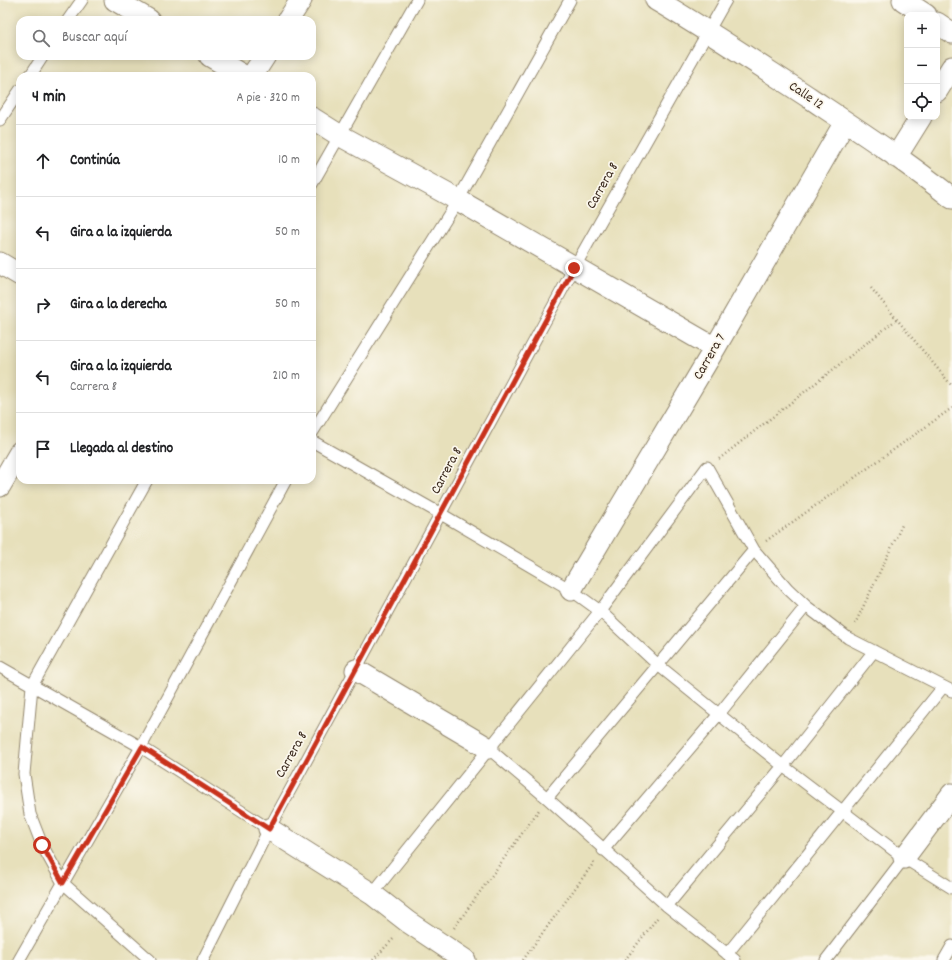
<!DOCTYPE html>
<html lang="es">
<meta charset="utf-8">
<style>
body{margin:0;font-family:Dekko,sans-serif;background:#f6f6f6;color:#202124}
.controls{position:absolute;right:12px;top:12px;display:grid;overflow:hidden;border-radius:8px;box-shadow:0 2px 10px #0003}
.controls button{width:36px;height:36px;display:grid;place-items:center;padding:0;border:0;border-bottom:1px solid #e0e0e0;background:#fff;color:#202124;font:20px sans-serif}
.stop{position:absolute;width:12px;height:12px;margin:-9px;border:3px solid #c8321e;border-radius:50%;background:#fff}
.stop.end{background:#c8321e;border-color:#fff;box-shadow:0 1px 4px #0008}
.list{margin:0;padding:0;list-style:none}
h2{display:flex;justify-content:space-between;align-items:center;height:52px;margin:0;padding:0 16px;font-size:17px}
h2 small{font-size:13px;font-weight:400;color:#757577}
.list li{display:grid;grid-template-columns:26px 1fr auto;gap:12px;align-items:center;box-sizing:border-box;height:72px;padding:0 16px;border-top:1px solid #e0e0e0}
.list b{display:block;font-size:15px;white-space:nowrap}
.list p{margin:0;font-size:13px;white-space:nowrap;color:#757577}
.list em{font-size:13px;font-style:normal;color:#757577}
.icon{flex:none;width:22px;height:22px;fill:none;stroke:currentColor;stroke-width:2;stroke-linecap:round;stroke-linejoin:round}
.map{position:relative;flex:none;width:952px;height:960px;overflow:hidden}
.search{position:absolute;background:#fff;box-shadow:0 2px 10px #0003;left:16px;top:16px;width:300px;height:44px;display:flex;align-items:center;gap:10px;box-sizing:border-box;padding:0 14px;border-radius:12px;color:#757577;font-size:15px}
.panel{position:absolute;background:#fff;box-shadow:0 2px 10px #0003;left:16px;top:72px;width:300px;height:412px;border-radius:12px}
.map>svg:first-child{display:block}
</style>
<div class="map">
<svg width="952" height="960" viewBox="0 0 952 960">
<rect width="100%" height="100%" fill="#fbf7ec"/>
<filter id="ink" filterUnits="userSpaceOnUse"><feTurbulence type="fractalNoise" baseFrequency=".025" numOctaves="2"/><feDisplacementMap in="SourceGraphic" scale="8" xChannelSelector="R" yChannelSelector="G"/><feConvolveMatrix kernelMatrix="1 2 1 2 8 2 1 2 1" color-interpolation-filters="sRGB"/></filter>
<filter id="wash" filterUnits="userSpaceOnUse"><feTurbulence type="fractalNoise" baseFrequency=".012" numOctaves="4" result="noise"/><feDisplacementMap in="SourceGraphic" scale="16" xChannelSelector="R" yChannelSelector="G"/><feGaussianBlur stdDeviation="0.9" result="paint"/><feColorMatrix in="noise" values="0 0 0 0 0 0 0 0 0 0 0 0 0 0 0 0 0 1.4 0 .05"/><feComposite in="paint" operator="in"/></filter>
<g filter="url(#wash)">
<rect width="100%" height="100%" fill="#e7e0bb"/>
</g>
<g filter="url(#ink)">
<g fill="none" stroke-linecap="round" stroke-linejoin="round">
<defs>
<path id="service" d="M68,20L82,0
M30,76L43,56
M0,120L20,90
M312,184L417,0
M312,433L458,200L570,0
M312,441L441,514L571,590L600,611L658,665L783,766L904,858L952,888
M147,480L32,686L24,774L30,814L42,845L63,883L150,960
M0,667L141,747L269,829
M488,748L547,798L667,906L735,960
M547,798L754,550
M603,850L719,714L806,606
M372,894L600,611L707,467L754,550L788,589L806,606L848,638L952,691
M667,906L783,766L874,651
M727,954L943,687
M19,960L141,747L286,480
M203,960L269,829L574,268L726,0
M826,960L904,858
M944,960L952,946"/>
<path id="minor" d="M115,0L149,20
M656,0C709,31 759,65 810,98C858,130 907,162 952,198
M903,0L926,15
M288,20L301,0
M937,23L952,33
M210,56L244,76
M252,76L265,56
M937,91L952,67
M312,118L339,135L458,200L715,348
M896,157L921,117
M0,263L20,275
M0,486L20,452
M571,590L715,348L845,122
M356,670L488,748
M269,829L372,894L408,922L465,960
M904,858L952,794"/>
</defs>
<use href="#service" stroke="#91856c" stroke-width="13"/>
<use href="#minor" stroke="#91856c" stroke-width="23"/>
<path stroke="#91856c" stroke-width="2.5" stroke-dasharray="1 3" stroke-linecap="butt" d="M871,288L952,386
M719,459L896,320
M766,541L952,408
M855,624L903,523
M454,928L539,810
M373,960L395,937
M523,960L595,861
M625,960L658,917"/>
<use href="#service" stroke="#fff" stroke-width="11"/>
<use href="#minor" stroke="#fff" stroke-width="21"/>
</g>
</g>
<g fill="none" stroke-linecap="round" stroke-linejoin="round" filter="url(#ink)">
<path stroke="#c8321e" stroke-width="5" d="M42,845L63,883L142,747L269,829L574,268"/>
</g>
<g text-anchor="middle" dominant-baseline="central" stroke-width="3.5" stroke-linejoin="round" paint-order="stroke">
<g font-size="14" fill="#3b2a1e" stroke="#fbf7ec">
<text transform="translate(806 96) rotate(34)">Calle 12</text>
<text transform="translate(603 186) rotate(-61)">Carrera 8</text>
<text transform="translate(710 357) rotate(-60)">Carrera 7</text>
<text transform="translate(447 471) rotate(-62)">Carrera 8</text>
<text transform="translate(292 755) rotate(-61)">Carrera 8</text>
</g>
</g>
</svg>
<div class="controls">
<button>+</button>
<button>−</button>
<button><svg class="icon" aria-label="locate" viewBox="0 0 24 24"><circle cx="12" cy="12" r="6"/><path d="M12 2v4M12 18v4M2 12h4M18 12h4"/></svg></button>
</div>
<div class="stop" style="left:42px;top:845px"></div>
<div class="stop end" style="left:574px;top:268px"></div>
<div class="search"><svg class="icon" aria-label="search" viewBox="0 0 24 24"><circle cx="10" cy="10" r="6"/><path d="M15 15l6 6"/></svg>Buscar aquí</div>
<section class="panel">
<h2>4 min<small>A pie · 320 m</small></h2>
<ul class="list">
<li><svg class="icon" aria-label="ahead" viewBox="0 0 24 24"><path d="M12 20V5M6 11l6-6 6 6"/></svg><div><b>Continúa</b></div><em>10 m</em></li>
<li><svg class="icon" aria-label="left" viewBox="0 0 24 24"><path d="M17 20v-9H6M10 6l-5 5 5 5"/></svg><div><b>Gira a la izquierda</b></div><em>50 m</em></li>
<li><svg class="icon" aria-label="right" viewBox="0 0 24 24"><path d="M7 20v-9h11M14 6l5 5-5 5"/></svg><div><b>Gira a la derecha</b></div><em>50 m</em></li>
<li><svg class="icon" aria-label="left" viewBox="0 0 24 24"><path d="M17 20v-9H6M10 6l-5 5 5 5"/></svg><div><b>Gira a la izquierda</b><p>Carrera 8</p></div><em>210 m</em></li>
<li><svg class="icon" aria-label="arrive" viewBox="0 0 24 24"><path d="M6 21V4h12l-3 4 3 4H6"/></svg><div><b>Llegada al destino</b></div></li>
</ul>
</section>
</div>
